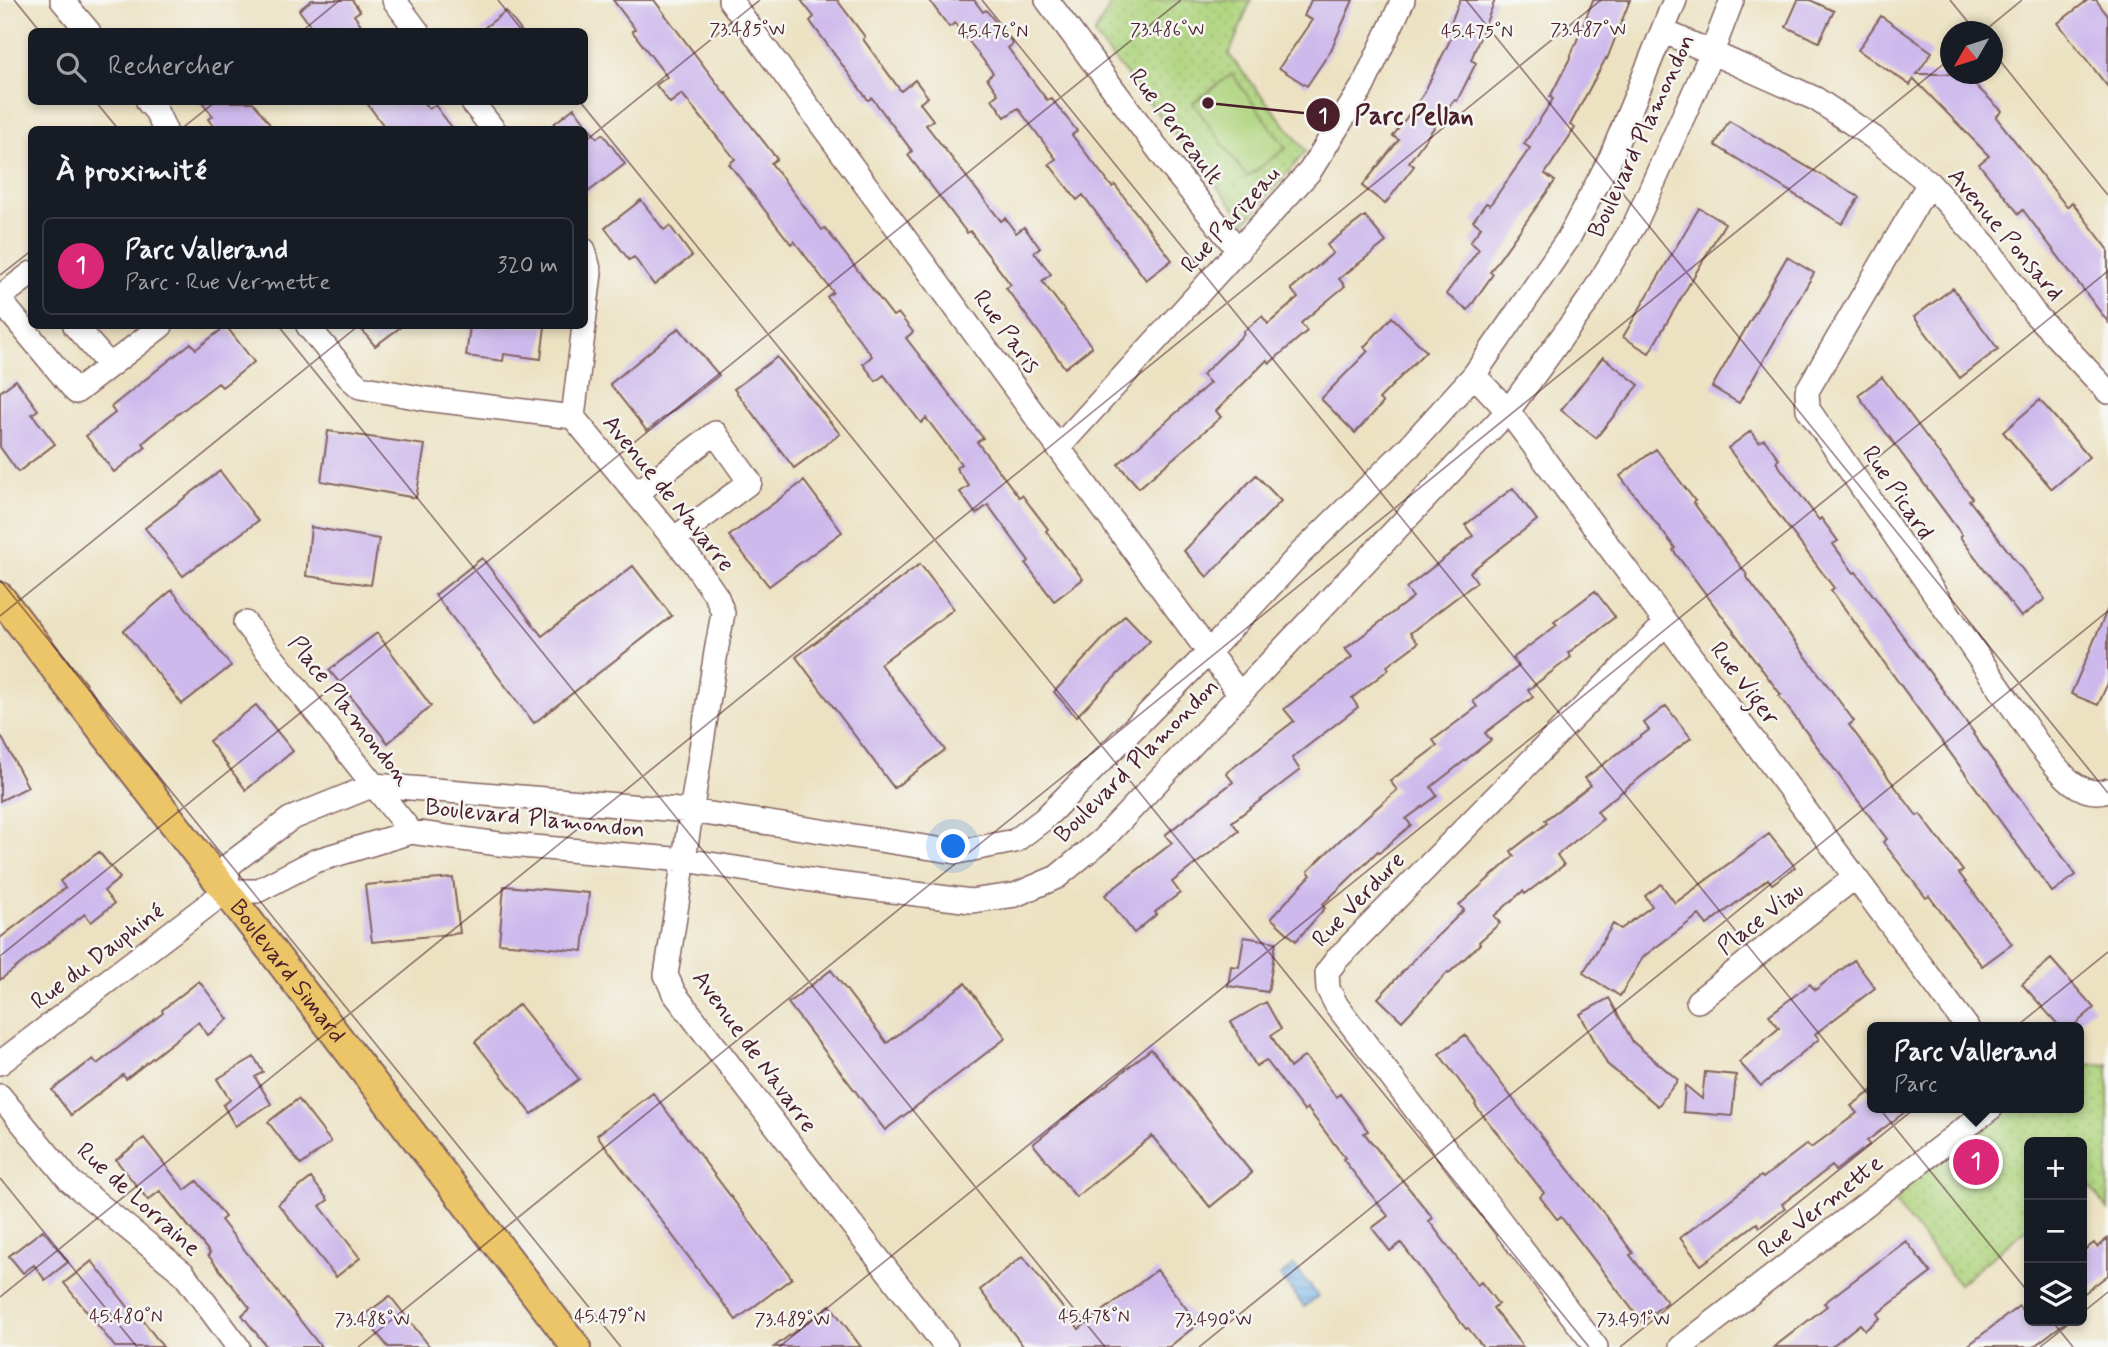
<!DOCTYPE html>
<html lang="fr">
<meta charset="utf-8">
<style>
body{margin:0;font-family:Mynerve,sans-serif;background:#20242c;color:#f1f3f6}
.controls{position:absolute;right:21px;bottom:21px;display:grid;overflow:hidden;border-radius:10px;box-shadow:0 4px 10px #0003}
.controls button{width:63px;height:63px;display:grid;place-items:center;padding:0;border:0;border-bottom:2px solid #363941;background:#171b24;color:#f1f3f6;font:35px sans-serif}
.compass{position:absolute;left:1940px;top:21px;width:63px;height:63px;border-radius:50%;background:#171b24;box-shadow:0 4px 10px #0003;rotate:231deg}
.you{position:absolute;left:954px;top:847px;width:24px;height:24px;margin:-18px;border:5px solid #fff;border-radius:50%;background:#1a73e8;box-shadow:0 0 0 10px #1a73e833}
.badge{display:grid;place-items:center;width:46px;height:46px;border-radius:50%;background:#db2777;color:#fff;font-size:23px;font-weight:700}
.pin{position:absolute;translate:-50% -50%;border:4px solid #fff;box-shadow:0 2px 7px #0006}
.popup{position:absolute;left:1867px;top:1022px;width:217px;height:91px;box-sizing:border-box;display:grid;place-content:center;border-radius:10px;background:#171b24;filter:drop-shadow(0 2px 5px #0005);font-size:23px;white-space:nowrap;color:#9ea1a6}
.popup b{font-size:26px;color:#f1f3f6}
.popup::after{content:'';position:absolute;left:50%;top:100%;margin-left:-14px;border:14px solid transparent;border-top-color:#171b24}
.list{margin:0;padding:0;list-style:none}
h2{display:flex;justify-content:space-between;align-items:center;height:91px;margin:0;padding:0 28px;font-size:30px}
h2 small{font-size:23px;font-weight:400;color:#9ea1a6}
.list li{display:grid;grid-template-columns:46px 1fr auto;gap:21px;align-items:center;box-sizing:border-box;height:98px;margin:0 14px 14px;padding:0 14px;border:2px solid #363941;border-radius:10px}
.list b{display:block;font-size:26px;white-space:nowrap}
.list p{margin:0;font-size:23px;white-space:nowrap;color:#9ea1a6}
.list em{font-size:23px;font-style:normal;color:#9ea1a6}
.icon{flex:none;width:38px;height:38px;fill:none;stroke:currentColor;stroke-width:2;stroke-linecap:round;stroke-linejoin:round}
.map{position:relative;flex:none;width:2108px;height:1347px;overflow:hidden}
.search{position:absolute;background:#171b24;box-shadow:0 4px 10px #0003;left:28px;top:28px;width:560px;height:77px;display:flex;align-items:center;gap:18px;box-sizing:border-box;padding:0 24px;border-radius:10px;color:#9ea1a6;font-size:26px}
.panel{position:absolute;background:#171b24;box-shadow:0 4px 10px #0003;left:28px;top:126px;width:560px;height:203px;border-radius:10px}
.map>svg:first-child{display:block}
</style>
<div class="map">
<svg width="2108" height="1347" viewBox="0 0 2108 1347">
<defs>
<pattern id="park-dots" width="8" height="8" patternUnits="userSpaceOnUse" patternTransform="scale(1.75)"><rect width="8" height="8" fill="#afd47e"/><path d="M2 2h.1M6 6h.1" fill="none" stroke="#98b66d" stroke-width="1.8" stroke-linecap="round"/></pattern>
<pattern id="water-rules" width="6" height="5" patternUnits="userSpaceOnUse" patternTransform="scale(1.75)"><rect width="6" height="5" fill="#76b4e9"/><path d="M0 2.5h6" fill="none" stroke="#6392bd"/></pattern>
</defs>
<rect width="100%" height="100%" fill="#f6f6f2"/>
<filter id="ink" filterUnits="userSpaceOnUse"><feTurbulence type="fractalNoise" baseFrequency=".0143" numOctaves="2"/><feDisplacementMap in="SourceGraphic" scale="14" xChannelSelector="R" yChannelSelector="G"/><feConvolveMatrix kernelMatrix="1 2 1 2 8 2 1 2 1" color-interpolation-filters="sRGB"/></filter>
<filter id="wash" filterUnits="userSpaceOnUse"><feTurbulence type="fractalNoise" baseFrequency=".00686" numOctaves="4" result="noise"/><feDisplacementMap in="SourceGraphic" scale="28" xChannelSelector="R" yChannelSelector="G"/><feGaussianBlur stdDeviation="1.57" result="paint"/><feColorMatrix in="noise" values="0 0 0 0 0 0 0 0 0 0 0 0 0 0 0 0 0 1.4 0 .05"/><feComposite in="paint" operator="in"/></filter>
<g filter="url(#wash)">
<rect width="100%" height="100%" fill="#ece2c2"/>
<path fill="url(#park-dots)" stroke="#7c7a54" stroke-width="2" d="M1113,0H1251L1229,55L1306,151L1246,222L1094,35Z
M2108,1064V1210L2086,1182L2082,1185V1142H2029V1227L1959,1284L1886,1191L1991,1108H2079V1065Z"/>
<path fill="#afd47e" stroke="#7c7a54" stroke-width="2" d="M1232,74L1286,148L1247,177L1193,103Z"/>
<path fill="url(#water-rules)" stroke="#606a8a" stroke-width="2" d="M1294,1265L1318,1296L1304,1307L1280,1276Z"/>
<g id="blocks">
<path fill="#ceb9ec" d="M312,0H352L360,11L354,15L366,32H315L299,10Z
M613,0H654L725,94L726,93L777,159L771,163L822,230L825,228L893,316L898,313L913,332L906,338L983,438L977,442L1019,497L1022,495L1048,529L1046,531L1083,579L1054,601L1026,564L1029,561L988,505L976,514L960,492L969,486L956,468L961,464L926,418L921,423L884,375L876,381L863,364L872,356L827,297L833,292L794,241L791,244L729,164L735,159L682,94L670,103L656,85L667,77L632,31L635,29Z
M801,0H837L865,37L863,39L901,91L915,80L928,97L920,103L933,120L926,125L1001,221L1005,218L1016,233L1024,227L1040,248L1034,252L1051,274L1042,281L1092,347L1065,368L1006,288L1011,285L970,231L967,233L908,155L912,151L872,98L868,100L810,21L814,17Z
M929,0H974L983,12L986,10L1013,44L1008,48L1047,100L1051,98L1077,131L1072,135L1112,187L1115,185L1172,260L1146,280L1083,195L1077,200L1049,164L1056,159L1018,108L1005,117L992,99L998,94L987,78L993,73L955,23L949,27Z
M1311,0H1353L1331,50L1307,86L1279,68L1312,20L1304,16Z
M1460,0H1495L1471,60L1476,63L1457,101L1454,100L1409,162L1414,166L1385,204L1362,186L1399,140L1393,136L1423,95L1455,30L1449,27Z
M1593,0H1630L1607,59L1606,58L1570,125L1575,128L1545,174L1555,181L1490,272L1493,274L1468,310L1446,294L1479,249L1470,242L1481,227L1473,221L1486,203L1490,205L1530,148L1524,144L1553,99L1550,97L1569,60Z
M1798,0H1810L1834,11L1819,42L1786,27Z
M2088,0H2096L2108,16V87L2058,23Z
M506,11L522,32H479Z
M1881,16L1932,52L1917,74H1964L2002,111L1996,117L2067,207L2072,202L2108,249V322L2023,210L2019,214L1979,164L1989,156L1914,79L1910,85L1858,50Z
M202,102H253L274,130H216L208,119L213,116Z
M366,102H423L429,109L435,105L454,130H387Z
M574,108L597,138L603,134L625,164L584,195V130H546Z
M1729,121L1859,197L1842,224L1715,145Z
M641,200L664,230L670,226L692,256L654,285L634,257L629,260L605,228Z
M1699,208L1725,223L1649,353L1623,337Z
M1365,216L1386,242L1339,279L1345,286L1301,323L1307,331L1270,363L1267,360L1216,411L1221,417L1139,488L1118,464L1210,383L1202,375L1244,334L1243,332L1262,316L1268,324L1298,298L1291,289L1333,253L1327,245Z
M1787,257L1814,273L1739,403L1712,387Z
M1953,288L1998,349L1960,378L1914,317Z
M1392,317L1426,351L1379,399L1383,403L1355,433L1321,399L1368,351L1364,347Z
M226,326L254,362L222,387L218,383L169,421L143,443L146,447L114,472L86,436L115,413L111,407L162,366L191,343L196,349Z
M359,326H402L375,346Z
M470,326H545L541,359L504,354L503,361L466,356Z
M679,328L719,375L647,431L610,384Z
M777,357L840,434L794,468L734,389Z
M1603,357L1639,385L1596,438L1561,410Z
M1882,377L1972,498L1969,500L2045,599L2021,617L1960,537L1962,535L1858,395Z
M16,380L38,410L32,414L55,444L18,472L0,447V392Z
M2040,400L2089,457L2052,489L2003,432Z
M328,431L425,445L416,498L321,481Z
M1751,431L1759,442L1764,439L1779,459L1776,462L1819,520L1821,518L1838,541L1833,544L1854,573L1856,572L1974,733L1973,734L2076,875L2052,892L1831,590L1834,588L1728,448Z
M1656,449L1695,501L1693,502L1747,575L1746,576L1854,721L1849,725L1917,816L1920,814L1963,871L1959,873L2012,944L1982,966L1929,896L1926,898L1883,842L1887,839L1779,696L1781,695L1673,550L1675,548L1620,476Z
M220,471L258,521L183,576L145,528Z
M1256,475L1281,501L1207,577L1184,551Z
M804,481L842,532L769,586L729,536Z
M1513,488L1537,520L1470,572L1477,582L1410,633L1418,643L1387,666L1389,669L1352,698L1358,707L1292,758L1300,770L1232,822L1239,831L1172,882L1180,893L1155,912L1157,914L1134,933L1105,895L1172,843L1165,835L1233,782L1226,773L1294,721L1284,709L1352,657L1345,649L1413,597L1406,588L1473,536L1465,525Z
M311,527L379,539L371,585L306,576Z
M482,558L542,636L633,566L672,616L534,723L435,595Z
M920,564L954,609L880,664L945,750L894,788L796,657Z
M172,590L231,666L182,704L124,631Z
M1595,591L1615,617L1568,653L1571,657L1528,690L1533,697L1485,733L1491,740L1431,787L1437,796L1406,819L1411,825L1379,853L1378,851L1322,905L1325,908L1296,941L1271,918L1311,875L1308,871L1342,838L1397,790L1390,781L1437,746L1433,740L1477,707L1473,701L1519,666L1513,658L1557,625L1554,622Z
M2108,608V683L2098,705L2071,694Z
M1125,615L1150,641L1076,717L1054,692Z
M377,633L431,706L388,743L329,670Z
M256,705L293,751L246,790L209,741Z
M1666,706L1691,738L1597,811L1603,819L1557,855L1564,865L1525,894L1523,891L1494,916L1500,923L1479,942L1480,944L1449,973L1448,972L1402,1021L1378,998L1424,949L1464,910L1459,905L1514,856L1511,851L1547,823L1545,820L1591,785L1585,778L1649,730L1644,723Z
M0,734L28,787L0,801Z
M1769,834L1795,867L1772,884L1768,879L1707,925L1699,915L1643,957L1620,996L1583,973L1613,924L1621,929L1652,906L1645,896L1661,884L1675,903Z
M99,852L120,878L104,891L114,904L91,922L85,914L0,980V938L65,888L60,881Z
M453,878L460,933L372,942L365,885Z
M504,886L589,893L583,951L499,943Z
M1244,937L1276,942L1268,992L1228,986L1231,966L1239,967Z
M2051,959L2094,1008L2072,1027H2060L2022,984Z
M1854,960L1875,988L1815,1034L1819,1039L1761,1086L1739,1062L1779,1028L1769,1015L1810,984L1815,990Z
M831,970L887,1043L965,983L1006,1038L885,1130L788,1003Z
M199,981L228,1019L208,1035L198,1022L126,1079L123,1075L71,1115L52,1090L93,1059L97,1064L163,1013L162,1010Z
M1609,998L1633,1042L1678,1080L1658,1106L1607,1064L1580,1014Z
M1266,1002L1281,1029L1271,1035L1290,1068L1305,1056L1336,1097L1340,1094L1368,1131L1364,1133L1433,1218L1429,1221L1477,1285L1481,1282L1498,1304L1493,1308L1523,1347H1483L1468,1328L1466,1329L1401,1243L1390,1251L1372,1228L1388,1216L1343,1159L1345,1158L1307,1108L1304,1111L1266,1060L1256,1066L1231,1022Z
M519,1004L579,1079L532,1114L475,1042Z
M1465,1035L1530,1122L1602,1211L1633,1253L1630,1255L1667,1302L1642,1322L1561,1217L1557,1219L1540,1197L1544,1193L1475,1105L1476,1103L1439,1054Z
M1151,1049L1252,1173L1210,1207L1152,1136L1076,1197L1033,1144Z
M254,1057L263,1072L255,1077L271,1104L235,1126L223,1105L230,1100L217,1079Z
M1705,1072L1736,1075L1732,1116L1683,1112L1685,1085L1702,1099Z
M1873,1090V1108H1910L1867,1141L1869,1145L1835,1171L1832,1166L1782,1204L1785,1208L1760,1227L1757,1223L1701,1265L1680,1238L1761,1176L1763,1178L1807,1144L1811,1148L1857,1113L1851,1106Z
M653,1093L792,1278L736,1320L597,1135Z
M298,1099L331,1142L301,1165L268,1122Z
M144,1138L185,1190L197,1181L225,1217L221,1220L321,1347H267L242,1315L250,1308L208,1255L210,1253L160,1191L148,1200L116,1160Z
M311,1178L328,1200L320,1206L360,1258L336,1277L278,1204Z
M43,1230L68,1262L45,1280L34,1265L23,1273L9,1256Z
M2108,1238V1275L2082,1295V1252L2094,1243L2097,1247Z
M1906,1241L1931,1273L1877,1314L1880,1318L1865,1330L1860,1324L1831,1347H1774L1827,1306L1824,1303Z
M1023,1256L1079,1329L1157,1270L1198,1324L1169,1347H1024L980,1290Z
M92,1261L139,1321L142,1319L163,1347H115L64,1283Z
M390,1296L430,1347H388L363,1316Z
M830,1305L861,1347H774L805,1324Z
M2019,1306L2029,1321H2067L2033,1347H1966Z"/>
</g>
</g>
<g filter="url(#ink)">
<use href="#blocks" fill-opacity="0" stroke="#836360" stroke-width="2"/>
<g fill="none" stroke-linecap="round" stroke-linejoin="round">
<defs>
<path id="minor" d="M62,0L89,32
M394,0L418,32
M730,0L1240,695
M1047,0L1172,168L1239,251
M1663,31L1816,99L1874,138L1929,183L1986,246L2034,313L2108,392
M148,102L156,111L165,130
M472,102L494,130
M1929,183L1807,391L1808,409L2038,744C2055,765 2077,801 2108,790
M584,250L590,273L584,323
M0,297L32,273
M0,300L76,392L161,326
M75,326L109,365
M308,326L352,380L360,387L426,399L573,417L693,562L717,597L723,613L716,652L666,975L674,993L946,1347
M1474,375L1508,411L1967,1027
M573,417L584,326
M1058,448L1310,171L1363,86L1403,0
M637,493L715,433L750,482L674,539
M245,623L411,832
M226,891H257L315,861L411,832L499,844L685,860L830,883L971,901L1015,895L1057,877L1103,839L1508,411L1588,301L1635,224L1712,52L1732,0
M226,891L229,865L290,819L374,785L691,811L957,852L1015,841L1044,819L1208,653L1300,554L1408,448L1474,375L1568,239L1611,157L1675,0
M1698,1001L1855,877
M0,1063L226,891
M0,1096L70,1181L183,1273L238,1347
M1596,1347L1337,1006L1328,989L1327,972L1337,959L1666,623
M1681,1347L1991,1108"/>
<g id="major">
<path id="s1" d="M0,597L576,1347"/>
</g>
</defs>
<use href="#minor" stroke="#836360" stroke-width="26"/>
<use href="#major" stroke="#836360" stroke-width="32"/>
<use href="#minor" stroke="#fff" stroke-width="23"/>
<use href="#major" stroke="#edc569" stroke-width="28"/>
</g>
</g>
<path fill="none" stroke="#4a1f2b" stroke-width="2" stroke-opacity="0.45" d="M14,0L40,32M498,0L524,32M982,0L2029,1293M1466,0L2108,793M1950,0L1976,32M301,32L340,0M1983,32L2022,0M1993,52L2108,195M96,102L119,130M580,102L1589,1347M180,130L215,102M584,142L760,0M0,275L32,250M278,326L1105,1347M0,580L621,1347M0,616L358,326M0,956L1181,0M0,1178L137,1347M0,1297L1601,0M2082,1313L2108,1292M2052,1321L2073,1347M358,1347L1951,58M779,1347L2108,271M1199,1347L2108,611M1620,1347L2108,952M2040,1347L2073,1321"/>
<g text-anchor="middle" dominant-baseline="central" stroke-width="5" stroke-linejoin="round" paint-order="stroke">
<g font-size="24" fill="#4a1f2b" stroke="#f6f6f2">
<text transform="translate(1175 127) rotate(53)">Rue Perreault</text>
<text transform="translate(1642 136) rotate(-65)">Boulevard Plamondon</text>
<text transform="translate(1231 220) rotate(-48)">Rue Parizeau</text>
<text transform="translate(2005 235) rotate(50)">Avenue Ponsard</text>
<text transform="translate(1006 332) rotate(54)">Rue Paris</text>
<text transform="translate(1897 493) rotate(56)">Rue Picard</text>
<text transform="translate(668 494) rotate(51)">Avenue de Navarre</text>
<text transform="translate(1744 684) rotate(53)">Rue Viger</text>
<text transform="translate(349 711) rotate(52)">Place Plamondon</text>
<text transform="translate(1137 761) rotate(-45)">Boulevard Plamondon</text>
<text transform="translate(535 819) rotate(6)">Boulevard Plamondon</text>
<text transform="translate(1359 900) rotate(-46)">Rue Verdure</text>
<text transform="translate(1761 919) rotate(-38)">Place Viau</text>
<text transform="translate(98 957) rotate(-37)">Rue du Dauphiné</text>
<text stroke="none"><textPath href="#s1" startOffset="472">Boulevard Simard</textPath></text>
<text transform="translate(754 1052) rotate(54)">Avenue de Navarre</text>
<text transform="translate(138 1200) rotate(42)">Rue de Lorraine</text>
<text transform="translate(1821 1207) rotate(-38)">Rue Vermette</text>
</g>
</g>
<g font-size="18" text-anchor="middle" fill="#4a1f2b" stroke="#f6f6f2" stroke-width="5" stroke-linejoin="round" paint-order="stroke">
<text x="747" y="35">73.485°W</text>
<text x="1167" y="35">73.486°W</text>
<text x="1588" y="35">73.487°W</text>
<text x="1477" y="37">45.475°N</text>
<text x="993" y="37">45.476°N</text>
<text x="126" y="1322">45.480°N</text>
<text x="610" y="1322">45.479°N</text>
<text x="1094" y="1322">45.478°N</text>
<text x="372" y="1325">73.488°W</text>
<text x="792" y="1325">73.489°W</text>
<text x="1213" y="1325">73.490°W</text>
<text x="1633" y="1325">73.491°W</text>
</g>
<path fill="none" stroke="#4a1f2b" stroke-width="2.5" d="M1208 103L1323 115"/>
<g fill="#4a1f2b" stroke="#f6f6f2" stroke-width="2.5">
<circle cx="1208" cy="103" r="7"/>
<circle cx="1323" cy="115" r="18"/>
</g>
<g font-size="21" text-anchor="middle" font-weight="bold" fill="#fff">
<text x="1323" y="122">1</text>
</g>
<g font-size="26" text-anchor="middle" font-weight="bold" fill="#4a1f2b" stroke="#f6f6f2" stroke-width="5" stroke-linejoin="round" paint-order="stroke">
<text x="1414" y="124">Parc Pellan</text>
</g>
</svg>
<div class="controls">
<button>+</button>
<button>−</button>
<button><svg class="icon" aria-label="layers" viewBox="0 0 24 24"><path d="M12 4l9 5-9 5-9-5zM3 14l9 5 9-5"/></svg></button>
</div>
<svg class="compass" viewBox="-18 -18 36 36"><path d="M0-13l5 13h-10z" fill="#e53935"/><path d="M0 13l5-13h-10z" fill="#9ea1a6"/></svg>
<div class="you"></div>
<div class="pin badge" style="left:1976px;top:1162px">1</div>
<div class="popup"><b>Parc Vallerand</b>Parc</div>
<div class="search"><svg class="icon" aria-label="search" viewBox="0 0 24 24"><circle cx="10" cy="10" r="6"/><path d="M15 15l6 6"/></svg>Rechercher</div>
<section class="panel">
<h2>À proximité<small></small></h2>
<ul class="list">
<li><span class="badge">1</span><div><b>Parc Vallerand</b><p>Parc · Rue Vermette</p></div><em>320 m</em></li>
</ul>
</section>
</div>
